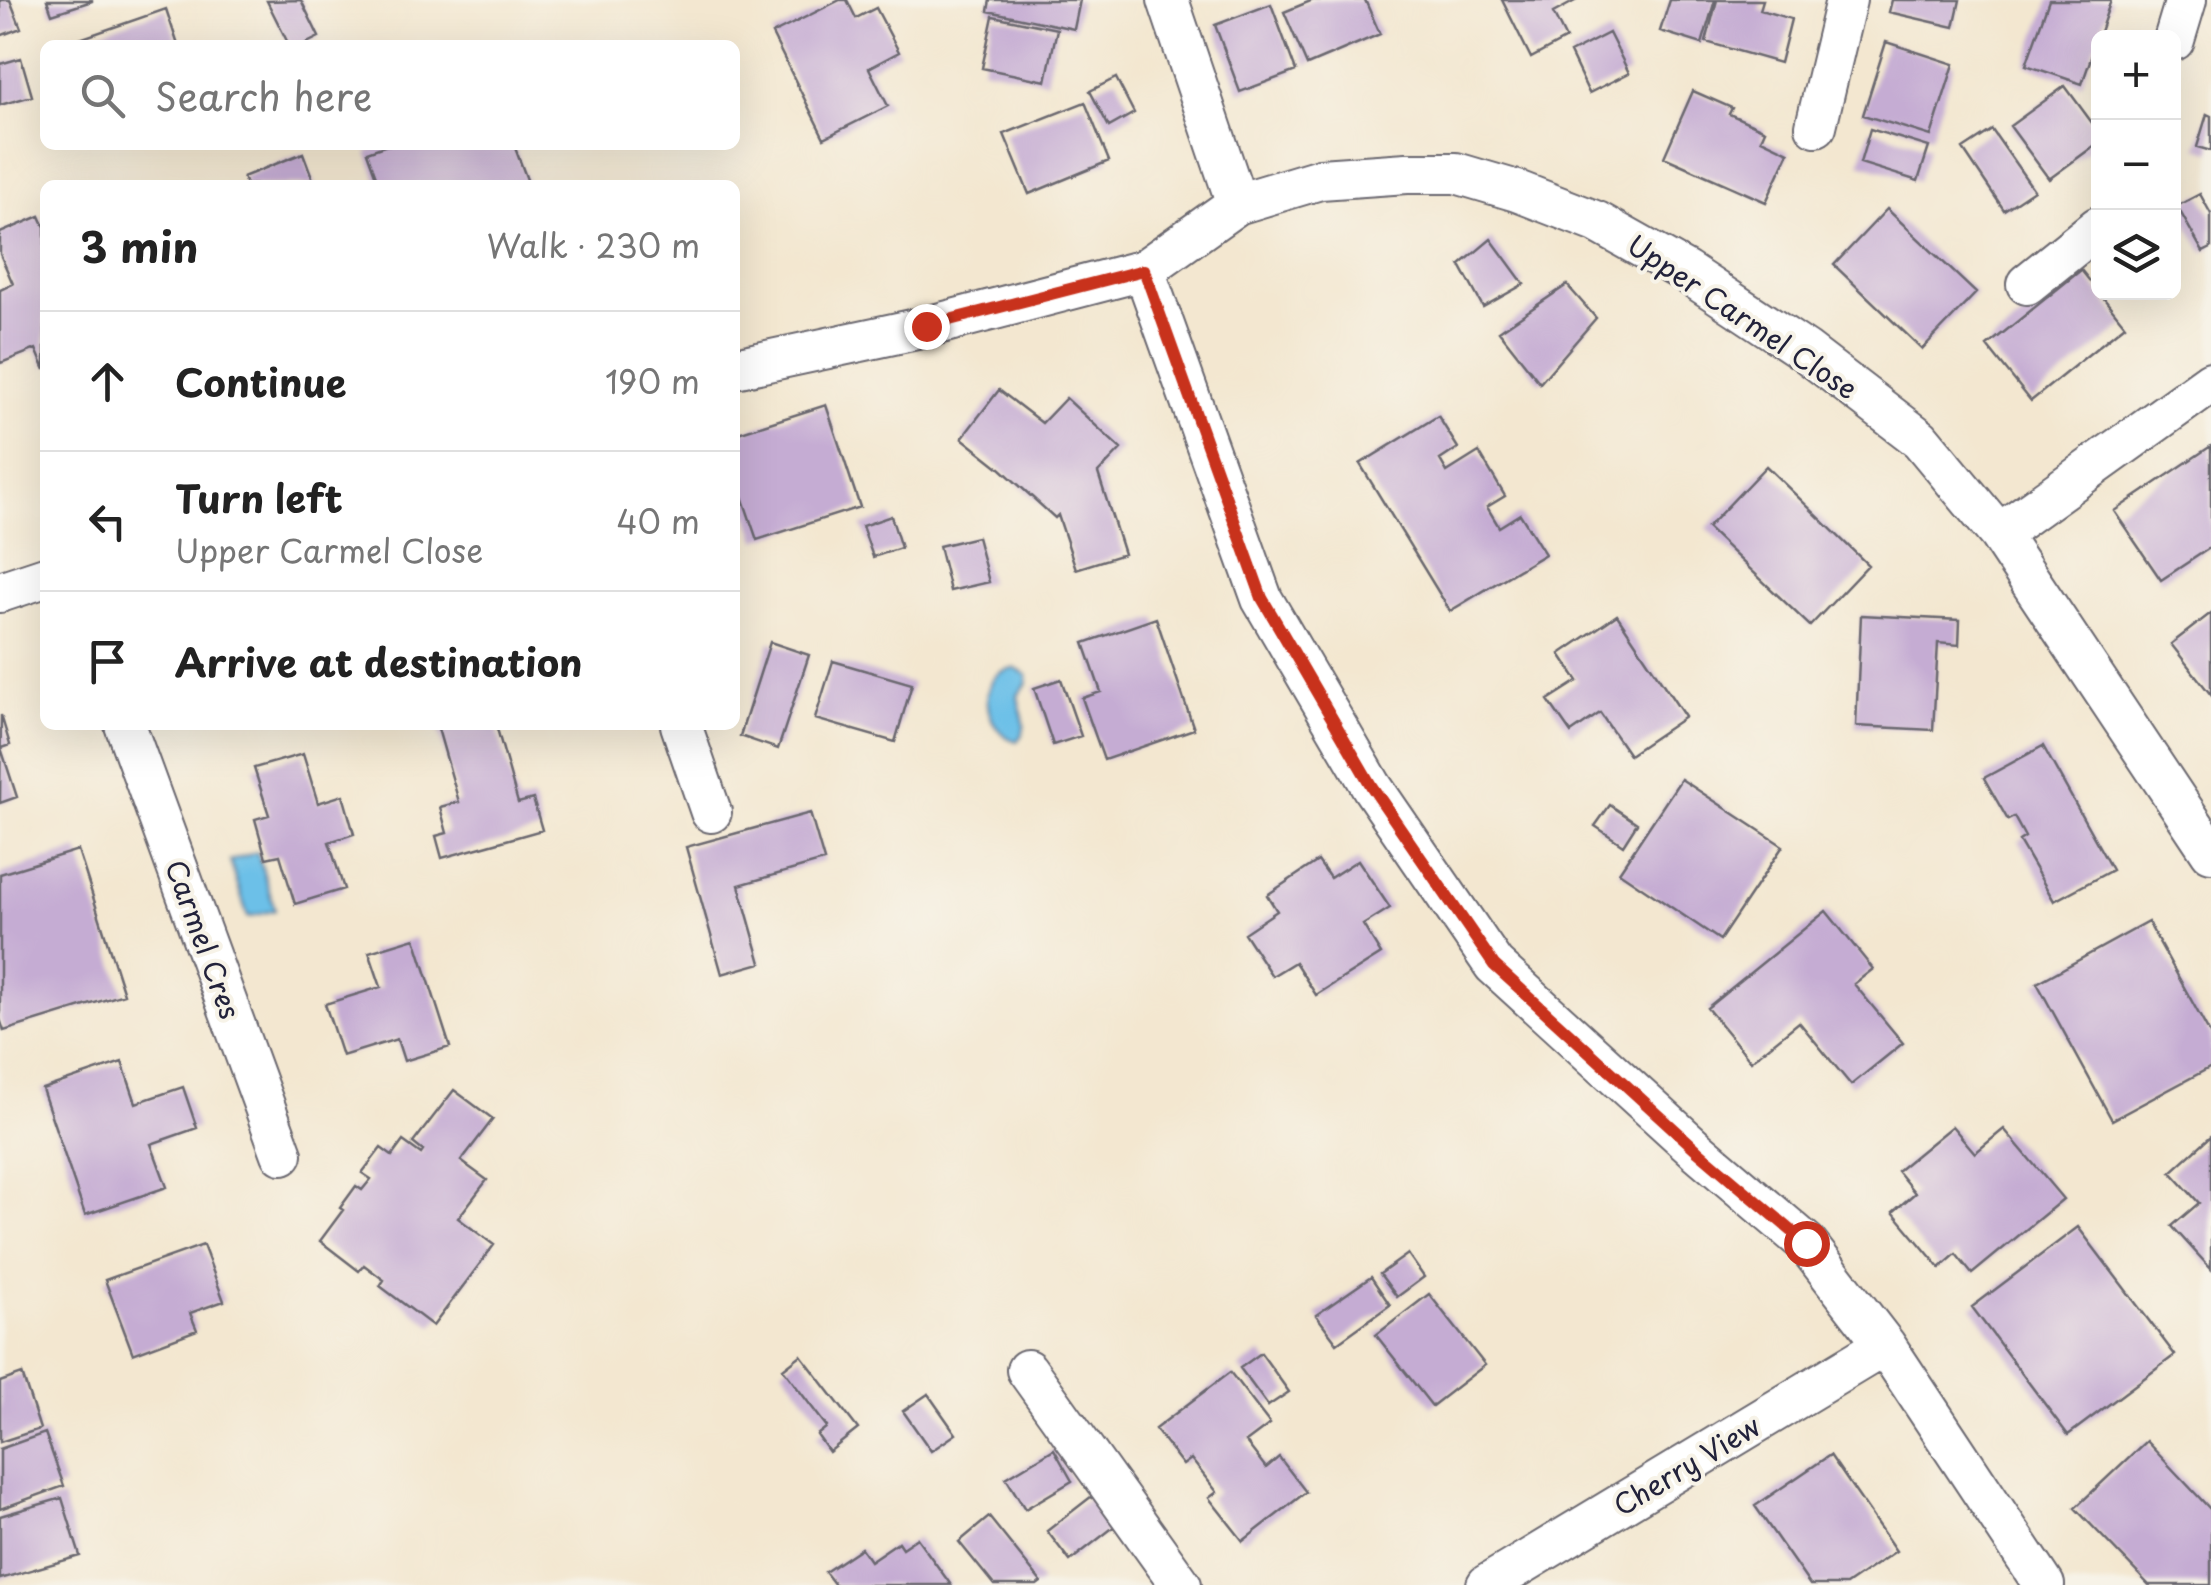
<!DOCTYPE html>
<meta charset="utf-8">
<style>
body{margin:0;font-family:"Playpen Sans",sans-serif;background:#f2f2f2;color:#222}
.controls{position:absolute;right:30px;top:30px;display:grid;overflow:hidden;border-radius:15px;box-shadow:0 10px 40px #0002}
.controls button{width:90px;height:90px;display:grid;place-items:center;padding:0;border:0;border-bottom:2px solid #e0e0e0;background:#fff;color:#222;font:50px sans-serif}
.stop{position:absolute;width:30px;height:30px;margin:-22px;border:8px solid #c8321e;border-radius:50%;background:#fff}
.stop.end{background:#c8321e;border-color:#fff;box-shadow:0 2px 10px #0008}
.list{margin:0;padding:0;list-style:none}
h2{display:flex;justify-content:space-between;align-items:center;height:130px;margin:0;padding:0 40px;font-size:42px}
h2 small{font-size:32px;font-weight:400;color:#767676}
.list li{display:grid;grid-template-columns:65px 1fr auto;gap:30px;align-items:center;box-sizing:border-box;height:140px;padding:0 40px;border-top:2px solid #e0e0e0}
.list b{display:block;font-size:38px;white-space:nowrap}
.list p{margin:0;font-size:32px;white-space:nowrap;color:#767676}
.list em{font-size:32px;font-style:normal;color:#767676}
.icon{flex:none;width:55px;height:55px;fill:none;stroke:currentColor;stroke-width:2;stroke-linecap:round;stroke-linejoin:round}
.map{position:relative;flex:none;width:2211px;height:1585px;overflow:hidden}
.search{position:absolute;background:#fff;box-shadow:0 10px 40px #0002;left:40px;top:40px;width:700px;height:110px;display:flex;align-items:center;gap:25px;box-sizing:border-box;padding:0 35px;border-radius:15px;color:#767676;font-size:38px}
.panel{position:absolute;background:#fff;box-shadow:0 10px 40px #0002;left:40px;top:180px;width:700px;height:550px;border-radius:15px}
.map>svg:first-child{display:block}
</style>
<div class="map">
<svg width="2211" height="1585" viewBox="0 0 2211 1585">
<rect width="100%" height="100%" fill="#f7f3e8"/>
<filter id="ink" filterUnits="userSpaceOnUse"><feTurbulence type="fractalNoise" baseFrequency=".01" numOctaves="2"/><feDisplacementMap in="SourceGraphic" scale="20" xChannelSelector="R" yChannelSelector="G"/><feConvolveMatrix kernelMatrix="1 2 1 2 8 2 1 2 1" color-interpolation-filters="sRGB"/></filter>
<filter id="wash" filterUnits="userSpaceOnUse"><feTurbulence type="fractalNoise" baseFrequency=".0048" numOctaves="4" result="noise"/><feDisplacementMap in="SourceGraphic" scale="40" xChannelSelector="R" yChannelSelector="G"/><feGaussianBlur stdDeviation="2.25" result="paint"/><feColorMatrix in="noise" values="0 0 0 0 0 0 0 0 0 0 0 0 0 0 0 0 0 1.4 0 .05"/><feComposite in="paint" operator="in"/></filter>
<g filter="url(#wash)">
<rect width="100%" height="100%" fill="#f3e7d0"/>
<path fill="#6cc0e8" stroke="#477192" stroke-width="2.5" d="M1014,668L1027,675V683L1018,695C1019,714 1032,725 1017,741C984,734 973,673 1014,668Z
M257,852L275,910L248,917L230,861Z"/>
<g id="blocks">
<path fill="#c5acd3" d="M0,0H10L21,28L0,36Z
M47,0H92V1L52,14Z
M301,0L319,37L303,45H289L267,1Z
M840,0H847L856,18L876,8L899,52L869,68L888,106L824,138L772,34Z
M990,0H1080L1074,29L988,11Z
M1313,0H1365L1380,34L1307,65L1284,12Z
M1502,0H1577L1553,13L1566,39L1531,58Z
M1670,0H1715L1702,44L1660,31Z
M1717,0H1763L1760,10L1791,19L1780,63L1706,42Z
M1892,0H1960L1954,27L1889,12Z
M2049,0H2111L2082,84L2026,65Z
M1271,4L1296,71L1240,92L1215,25Z
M166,9L178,45H72L71,42Z
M993,16L1057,29L1046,81L982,68Z
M1609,33L1629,73L1589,93L1570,53Z
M1886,42L1954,64L1931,136L1863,115Z
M21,58L32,96L0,105V64Z
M1116,78L1134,113L1109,127L1090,91Z
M2065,86L2098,131V143L2049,179L2010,126Z
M1693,91L1732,108L1729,114L1765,130L1761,139L1789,152L1766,202L1664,157Z
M1085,102L1109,161L1029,194L1004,134Z
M2207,114L2211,116V151L2197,147Z
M1870,129L1929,147L1918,181L1860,163Z
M1992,130L2034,190L2004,210L1963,149Z
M387,145H514L529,185H379L367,152Z
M303,153L315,185H246L243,177Z
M2200,194L2211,214V248L2203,252L2177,206Z
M1887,209L1976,293L1922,349L1834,265Z
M40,216L45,227V370L36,349L1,363L0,361V290L13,284L0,254V233Z
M1491,239L1524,284L1483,307L1460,265Z
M2081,270L2125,325L2031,401L1987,346Z
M1567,285L1596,318L1540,383L1499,331Z
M999,390L1042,423L1066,398L1121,449L1098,473L1124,554L1076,569L1058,515L1055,518L1000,468L962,438Z
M826,405L860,507L757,540L735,476V434Z
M1438,416L1458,448L1440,460L1447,472L1479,452L1505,496L1487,507L1499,527L1520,514L1545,554L1450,611L1360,464Z
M2211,446V547L2161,580L2114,511Z
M1766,466L1868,565L1810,626L1707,528Z
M891,516L901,548L873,557L862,526Z
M977,537L989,582L950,591L939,546Z
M2211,613V695L2171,644Z
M1617,615L1685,717L1629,755L1600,713L1571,733L1548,700L1578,681L1560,654Z
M1861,615L1960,620L1959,645L1938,643L1933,730L1856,726Z
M1156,618L1194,729L1104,760L1082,698L1101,692L1084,643Z
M770,642L809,655L778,749L740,736Z
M833,661L912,684L895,742L815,719Z
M1061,679L1081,736L1053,745L1034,688Z
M1,715L10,745L1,748L17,797L0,803Z
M437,725H496L518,803L533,799L542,830L442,858L436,836L447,833L440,807L459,802Z
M2043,746L2112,870L2054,901L2019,841L2025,837L2014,817L2008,820L1984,778Z
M303,754L318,803L343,795L354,834L329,842L344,889L295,904L280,855L266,858L255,819L269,815L254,768Z
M1681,779L1783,846L1720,940L1619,872Z
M1610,805L1637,823L1623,845L1595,826Z
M810,813L824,861L739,885L761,963L722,974L686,847Z
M78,850L124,994L4,1031L0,1019V874Z
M1358,860L1390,908L1363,925L1381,954L1316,995L1295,962L1272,976L1244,933L1277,911L1267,895L1318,861L1330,878Z
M1826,911L1873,969L1854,984L1903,1043L1851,1085L1799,1022L1751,1061L1707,1008Z
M2148,922L2211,1036V1067L2112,1120L2037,983Z
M415,938L450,1047L404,1061L397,1039L342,1056L325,1004L381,987L369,952Z
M122,1062L136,1103L183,1087L197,1128L151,1144L167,1187L85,1215L42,1089Z
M454,1090L493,1119L461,1161L487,1180L458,1218L494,1245L433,1326L380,1286L384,1280L364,1265L359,1271L320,1241L343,1210L340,1208L356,1186L362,1190L371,1179L362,1173L381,1148L392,1156L403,1141L421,1154L423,1151L413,1143Z
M1952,1126L1975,1153L2004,1129L2063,1199L1972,1274L1956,1254L1940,1268L1893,1212L1915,1193L1897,1171Z
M2211,1136V1269L2172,1226L2199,1203L2171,1172Z
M2078,1227L2175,1355L2068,1435L1972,1307Z
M203,1245L224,1301L190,1313L197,1330L133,1354L105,1280Z
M1408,1254L1424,1277L1397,1297L1380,1274Z
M1371,1277L1390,1305L1337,1343L1316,1315Z
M1429,1294L1485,1365L1432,1406L1376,1335Z
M1261,1353L1289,1392L1268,1406L1240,1368Z
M801,1355L858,1429L829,1452L817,1435L827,1427L783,1369Z
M1230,1372L1270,1424L1246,1442L1266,1468L1279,1457L1306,1492L1243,1541L1209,1498L1217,1492L1191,1459L1183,1465L1155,1429Z
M22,1374L40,1429L0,1442V1382Z
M928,1394L956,1434L931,1451L903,1411Z
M45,1433L64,1486L0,1509V1449Z
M2146,1441L2211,1510V1585H2149L2075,1508Z
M1054,1449L1072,1481L1025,1509L1006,1478Z
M1830,1455L1896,1551L1846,1585H1810L1755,1506Z
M1092,1496L1115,1526L1070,1561L1047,1531Z
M62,1498L80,1556L0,1579V1516Z
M989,1517L1041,1582L1037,1585H994L959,1542Z
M917,1538L951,1585H835L825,1572L861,1548L870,1561L898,1542L902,1548Z"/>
</g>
</g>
<g filter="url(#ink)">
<use href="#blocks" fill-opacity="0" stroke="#6b676f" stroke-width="2.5"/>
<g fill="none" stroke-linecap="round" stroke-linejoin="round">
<defs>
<path id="minor" d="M1168,0L1237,204
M2174,40L2186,0
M1816,126L1846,0
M1144,270L1262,599L1372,787L1494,965L1698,1151L1806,1243L1885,1345L2044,1585
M2027,284L2098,227
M735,368L926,327L1144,270L1237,204L1320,179L1407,173H1456L1517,191L1597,222L1686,272L1805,351L1920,439L1999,534L2211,852
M1999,534L2211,382
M0,592L45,577
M125,725L282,1154
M681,725L711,812
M1027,1370L1181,1585
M1487,1585L1885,1345"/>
</defs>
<use href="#minor" stroke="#6b676f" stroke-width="44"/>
<use href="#minor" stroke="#fff" stroke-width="40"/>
</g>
</g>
<g fill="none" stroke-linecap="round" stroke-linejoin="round" filter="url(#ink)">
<path stroke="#c8321e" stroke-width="12" d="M926,326L1144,270L1262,598L1372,787L1494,965L1698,1151L1806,1243"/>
</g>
<g text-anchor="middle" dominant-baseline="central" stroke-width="8" stroke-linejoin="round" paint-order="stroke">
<g font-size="28" fill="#22223b" stroke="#f7f3e8">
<text transform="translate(1743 316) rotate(34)">Upper Carmel Close</text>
<text transform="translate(204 939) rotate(70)">Carmel Cres</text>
<text transform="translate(1686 1465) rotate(-31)">Cherry View</text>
</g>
</g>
</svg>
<div class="controls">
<button>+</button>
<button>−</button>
<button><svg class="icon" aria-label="layers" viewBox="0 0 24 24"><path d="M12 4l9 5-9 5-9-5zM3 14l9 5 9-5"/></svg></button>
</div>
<div class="stop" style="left:1806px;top:1243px"></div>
<div class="stop end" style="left:926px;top:326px"></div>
<div class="search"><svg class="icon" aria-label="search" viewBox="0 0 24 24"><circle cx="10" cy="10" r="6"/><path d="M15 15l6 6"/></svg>Search here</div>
<section class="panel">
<h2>3 min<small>Walk · 230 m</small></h2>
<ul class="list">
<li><svg class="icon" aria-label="ahead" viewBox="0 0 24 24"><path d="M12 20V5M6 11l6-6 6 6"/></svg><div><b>Continue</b></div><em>190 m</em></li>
<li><svg class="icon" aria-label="left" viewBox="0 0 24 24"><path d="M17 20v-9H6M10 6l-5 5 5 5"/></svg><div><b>Turn left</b><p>Upper Carmel Close</p></div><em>40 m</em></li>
<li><svg class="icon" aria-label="arrive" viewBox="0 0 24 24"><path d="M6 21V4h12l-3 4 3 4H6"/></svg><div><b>Arrive at destination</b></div></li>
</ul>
</section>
</div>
